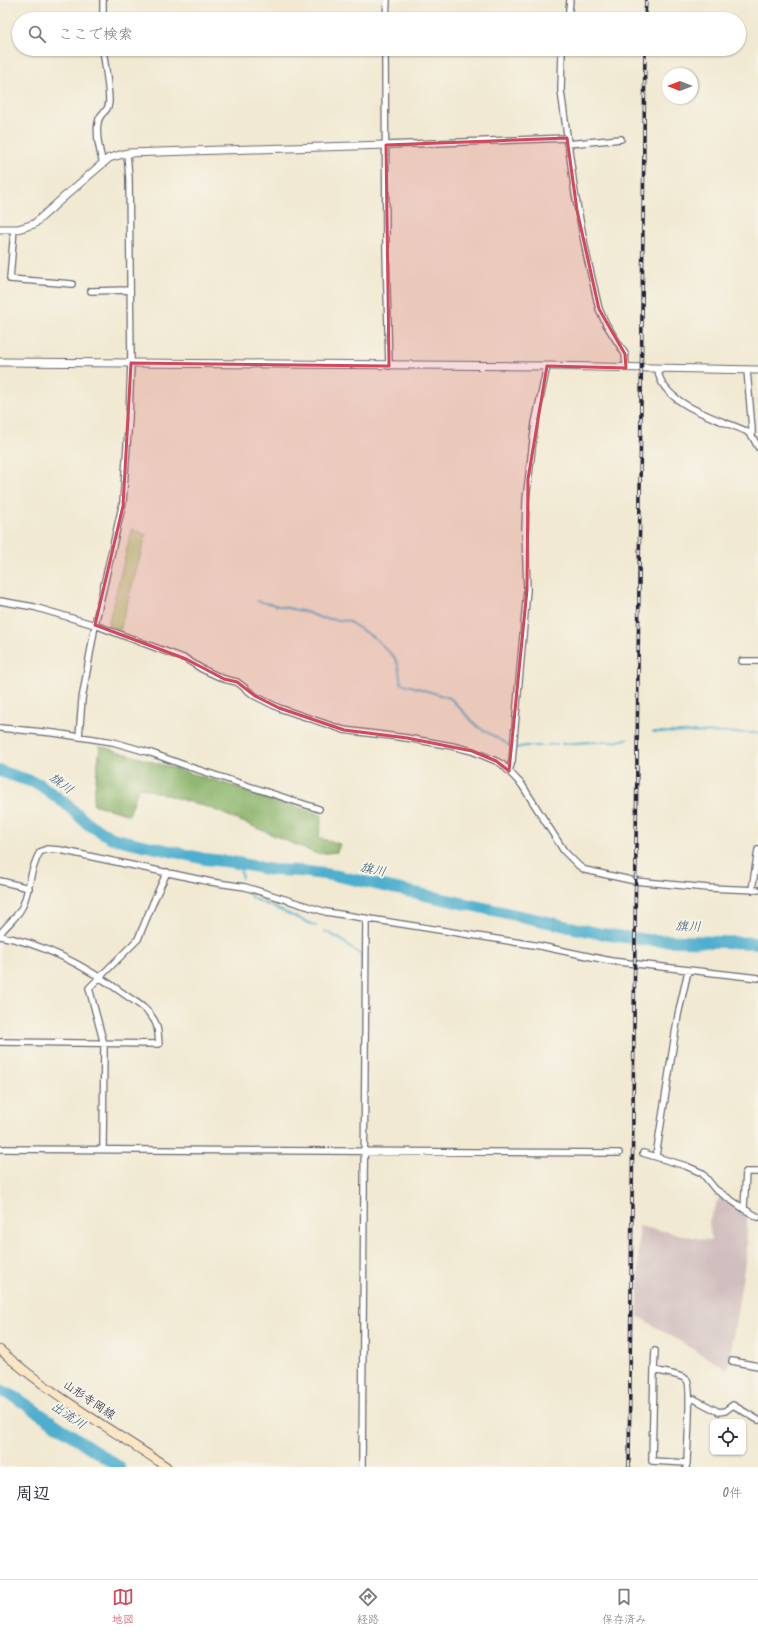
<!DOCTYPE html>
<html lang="ja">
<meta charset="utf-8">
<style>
body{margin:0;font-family:Kalam,"Klee One",sans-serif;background:#f2f2f3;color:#2b2b33}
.controls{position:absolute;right:12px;bottom:12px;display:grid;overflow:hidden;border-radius:6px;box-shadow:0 1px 3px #0004}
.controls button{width:36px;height:36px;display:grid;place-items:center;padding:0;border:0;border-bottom:1px solid #e1e1e2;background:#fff;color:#2b2b33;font:20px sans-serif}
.compass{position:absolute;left:662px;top:68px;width:36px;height:36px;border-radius:50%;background:#fff;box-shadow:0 1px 3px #0004;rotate:270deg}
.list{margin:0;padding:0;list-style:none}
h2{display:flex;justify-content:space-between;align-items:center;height:52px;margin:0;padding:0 16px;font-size:17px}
h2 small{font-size:13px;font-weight:400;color:#7c7c81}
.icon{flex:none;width:22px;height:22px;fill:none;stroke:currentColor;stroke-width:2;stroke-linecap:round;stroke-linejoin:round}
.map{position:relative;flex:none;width:758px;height:1467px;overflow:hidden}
.search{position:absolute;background:#fff;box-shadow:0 1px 3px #0004;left:12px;right:12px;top:12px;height:44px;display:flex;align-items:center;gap:10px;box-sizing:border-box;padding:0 14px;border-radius:22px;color:#7c7c81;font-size:15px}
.sheet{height:112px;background:#fff}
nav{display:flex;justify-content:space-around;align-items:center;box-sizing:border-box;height:56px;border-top:1px solid #e1e1e2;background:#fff;font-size:11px;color:#7c7c81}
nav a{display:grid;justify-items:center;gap:2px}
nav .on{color:#d1495b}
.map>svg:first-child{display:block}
</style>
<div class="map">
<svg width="758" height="1467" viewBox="0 0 758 1467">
<rect width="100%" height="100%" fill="#f7f3e8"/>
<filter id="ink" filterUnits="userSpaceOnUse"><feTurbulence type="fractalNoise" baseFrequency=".025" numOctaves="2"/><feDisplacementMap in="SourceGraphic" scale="8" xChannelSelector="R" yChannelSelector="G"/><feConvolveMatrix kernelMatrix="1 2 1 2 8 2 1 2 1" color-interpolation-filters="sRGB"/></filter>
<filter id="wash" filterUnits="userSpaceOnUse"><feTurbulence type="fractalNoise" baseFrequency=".012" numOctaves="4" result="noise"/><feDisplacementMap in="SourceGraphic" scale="16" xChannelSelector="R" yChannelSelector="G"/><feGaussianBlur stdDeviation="0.9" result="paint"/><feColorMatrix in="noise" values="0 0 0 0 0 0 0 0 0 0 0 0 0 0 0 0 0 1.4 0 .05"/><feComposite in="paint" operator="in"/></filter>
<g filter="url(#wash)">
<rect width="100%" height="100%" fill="#f1e9d2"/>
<path fill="#d1bfbf" d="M720,1196L747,1214V1251L728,1367L726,1369L638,1316L639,1226L711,1241L709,1221Z"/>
<path fill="#add17a" stroke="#687a5a" d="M132,529L146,535L120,630L108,625Z"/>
<path fill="#8ab36a" stroke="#566a52" d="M100,746L253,792L322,815L319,838L340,844L337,852L317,854L210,808L139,787L129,815L93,804Z"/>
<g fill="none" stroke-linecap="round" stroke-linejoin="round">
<path stroke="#4eaecd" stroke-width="2" d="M257,601L306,612L321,618L348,621L376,639L394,657L398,665L401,683L450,698L478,727L509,745
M653,732L758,733
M593,742H613L627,739
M562,744L590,742
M548,745L557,744
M515,748L526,746H544
M239,864L242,878
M249,893L252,898L316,926
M325,931L340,939L361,955V979"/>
<path stroke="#4eaecd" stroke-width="12" d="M0,771L39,784L66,804L88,824L112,838L205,859L232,862L272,870L301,871L338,876L602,934L647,940L758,943
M0,1390L15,1397L119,1467"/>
</g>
</g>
<g filter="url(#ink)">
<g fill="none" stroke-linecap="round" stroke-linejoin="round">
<defs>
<path id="minor" d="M103,19V0
M386,19L387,0
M568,19L570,0
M385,49L386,252L389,366
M562,49L561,91L575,194L587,257L599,309L606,324L625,354L626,368
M567,144L621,139
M386,145L567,138
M103,164C100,153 94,128 100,117C104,110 108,112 109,102C109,85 105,66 103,49
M14,229L10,279L72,284
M91,291L130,290
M658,369C660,404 719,419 746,431L752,436L758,447
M747,370L752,429V436
M0,601L34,607L95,625L186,659L202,669L224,679L237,682L255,696L279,708L344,730L407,738L452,746L472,751L496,761L502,764L522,785L564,851L579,866L585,870L635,881L708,888L758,890
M742,661H758
M0,728L54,733L113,742L151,753L187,766L319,809
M79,737L82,699L96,620L123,502L129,418L131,363L129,178L127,153
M509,771L512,761L527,590L525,533L526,500L535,423L547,366
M0,881L29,888
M752,890L758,850
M0,934C7,924 19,916 23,905C30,888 30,868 40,852L47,849L60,850L211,882L245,887L326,912L540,946L611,961L758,978
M0,936C46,944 90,969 127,996C137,1003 148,1009 154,1020C159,1027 158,1036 159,1044L0,1042
M0,1149L619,1153
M103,1149L104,1044L89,988L138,939L155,898L167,872
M643,1153L686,1166L702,1173L715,1189L744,1209L758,1217
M656,1156L678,1015L688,971
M744,1209L746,1172H758
M732,1361L758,1366
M654,1370L655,1351
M689,1399H694L719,1412L725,1411L733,1405L758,1420
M362,1467L366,919
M686,1467L687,1463C687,1451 692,1386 687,1380C683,1375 661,1372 654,1370L652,1461L687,1463"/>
<path id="tertiary" d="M0,229H18L34,224L64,197L109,158L127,153L386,145
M0,362L547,366L758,370"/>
<path id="secondary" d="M0,1350C51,1395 111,1429 167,1467"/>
</defs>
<use href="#minor" stroke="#6a6870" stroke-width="8"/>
<use href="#tertiary" stroke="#6a6870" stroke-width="9"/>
<use href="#secondary" stroke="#6a6870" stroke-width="10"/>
<use href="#minor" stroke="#fff" stroke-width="5.5"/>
<use href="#tertiary" stroke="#fff" stroke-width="7"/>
<use href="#secondary" stroke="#fbe6c4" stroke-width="8"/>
<defs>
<path id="rail" d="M645,19L646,0
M629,1467L645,49"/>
</defs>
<use href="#rail" stroke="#22223b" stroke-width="3.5"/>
<use href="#rail" stroke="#f7f3e8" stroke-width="2" stroke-dasharray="6" stroke-linecap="butt"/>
</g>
</g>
<path fill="#d1495b" fill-opacity="0.2" stroke="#d1495b" stroke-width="3" stroke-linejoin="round" d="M567,138L577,210L599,309L625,354L626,368L547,366L528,479L527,590L509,771L496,761L472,751L407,738L344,730L279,708L255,696L237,682L224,679L186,659L95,625L123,506L131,363L389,366L386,145Z"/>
<g text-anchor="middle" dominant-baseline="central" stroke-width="4" stroke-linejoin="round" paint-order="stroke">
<g font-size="12" fill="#22223b" stroke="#f7f3e8">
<text transform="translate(89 1400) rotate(34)">山形寺岡線</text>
</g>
<g font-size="13" font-style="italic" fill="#345a75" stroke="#f7f3e8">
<text transform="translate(61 784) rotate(38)">旗川</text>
<text transform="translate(373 870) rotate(12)">旗川</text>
<text transform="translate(688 927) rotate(2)">旗川</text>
<text transform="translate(68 1416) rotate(34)">出流川</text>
</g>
</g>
</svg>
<div class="controls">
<button><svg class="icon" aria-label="locate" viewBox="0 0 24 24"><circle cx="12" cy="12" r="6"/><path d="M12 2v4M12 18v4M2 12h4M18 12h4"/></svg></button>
</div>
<svg class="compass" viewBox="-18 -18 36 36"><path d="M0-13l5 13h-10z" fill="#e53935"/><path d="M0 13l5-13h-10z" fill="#7c7c81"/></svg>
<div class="search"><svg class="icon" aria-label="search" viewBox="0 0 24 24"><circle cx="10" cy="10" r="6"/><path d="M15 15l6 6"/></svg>ここで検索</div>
</div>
<section class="sheet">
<h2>周辺<small>0件</small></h2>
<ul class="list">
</ul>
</section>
<nav>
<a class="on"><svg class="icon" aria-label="map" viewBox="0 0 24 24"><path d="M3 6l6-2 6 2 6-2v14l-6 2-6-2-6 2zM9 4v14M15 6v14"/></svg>地図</a>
<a><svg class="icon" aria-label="directions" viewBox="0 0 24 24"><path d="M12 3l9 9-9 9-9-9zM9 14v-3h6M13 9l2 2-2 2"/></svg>経路</a>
<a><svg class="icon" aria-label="saved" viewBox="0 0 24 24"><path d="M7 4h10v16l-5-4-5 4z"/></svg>保存済み</a>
</nav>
